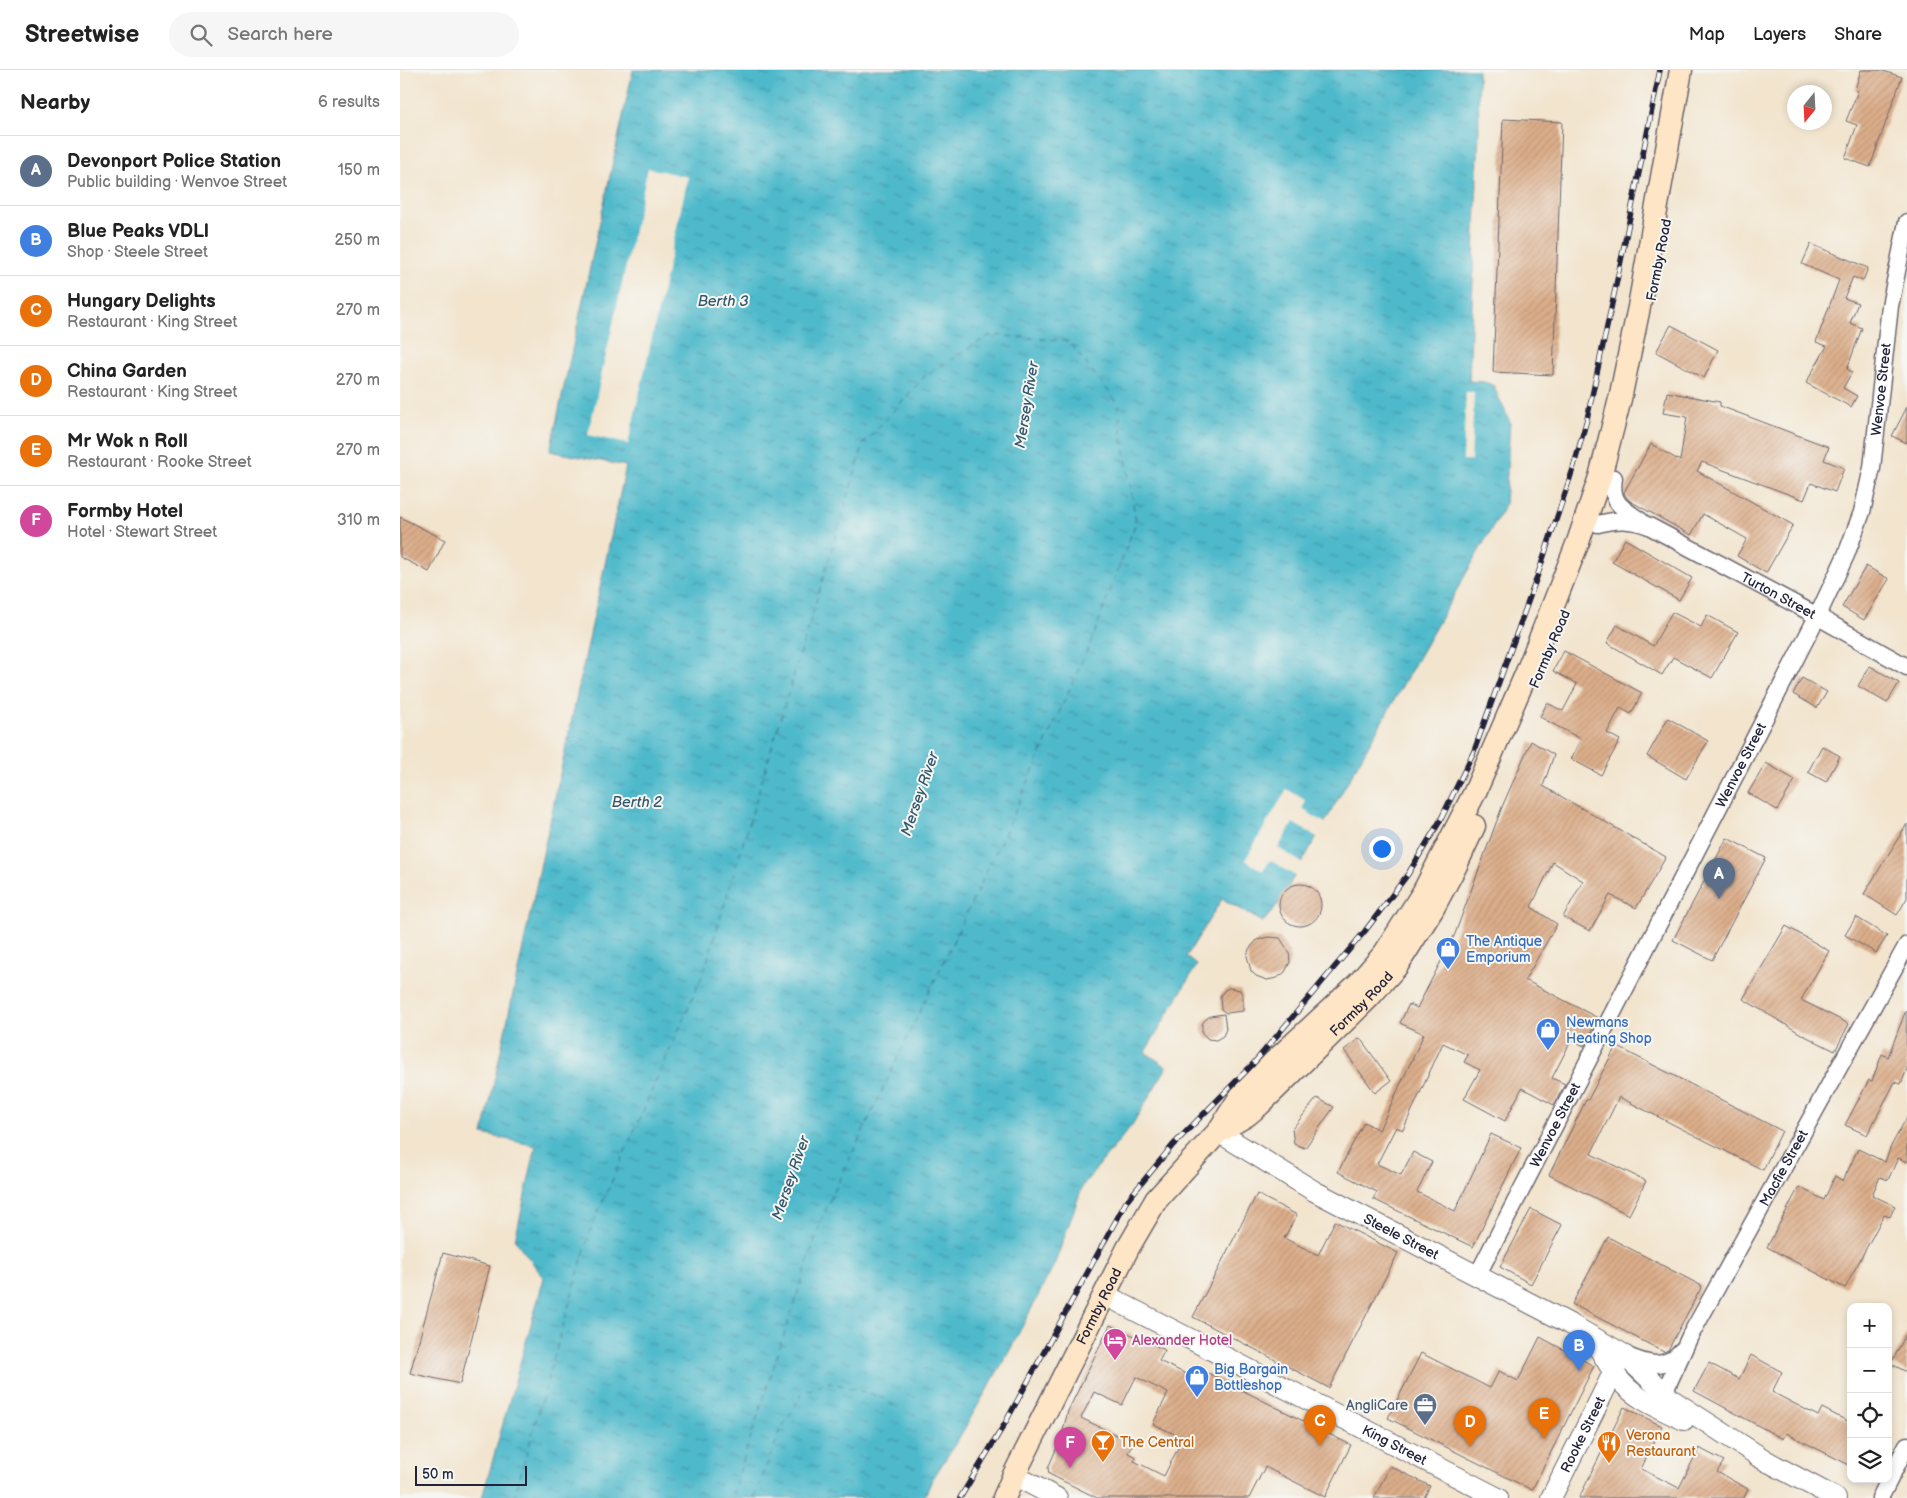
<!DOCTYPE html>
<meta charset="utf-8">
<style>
body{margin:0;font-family:"Balsamiq Sans",sans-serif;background:#f6f6f6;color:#222}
.controls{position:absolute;right:15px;bottom:15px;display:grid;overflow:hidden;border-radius:10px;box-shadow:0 2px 8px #0003}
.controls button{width:45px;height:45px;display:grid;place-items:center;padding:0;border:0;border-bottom:1px solid #e0e0e0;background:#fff;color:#222;font:25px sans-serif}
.compass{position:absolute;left:1387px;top:15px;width:45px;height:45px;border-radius:50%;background:#fff;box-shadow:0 2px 8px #0003;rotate:198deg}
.scale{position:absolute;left:15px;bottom:12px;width:112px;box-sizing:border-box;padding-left:5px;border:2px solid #22223b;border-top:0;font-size:14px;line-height:18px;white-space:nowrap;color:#22223b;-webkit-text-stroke:4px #f6f6f2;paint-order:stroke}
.you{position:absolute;left:981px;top:778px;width:18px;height:18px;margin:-12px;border:4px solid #fff;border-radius:50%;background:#1a73e8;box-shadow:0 0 0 8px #1a73e833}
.badge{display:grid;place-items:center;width:32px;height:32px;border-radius:50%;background:#d1495b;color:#fff;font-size:16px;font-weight:700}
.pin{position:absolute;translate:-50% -41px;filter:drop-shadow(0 1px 2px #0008)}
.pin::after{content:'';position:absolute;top:26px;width:18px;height:15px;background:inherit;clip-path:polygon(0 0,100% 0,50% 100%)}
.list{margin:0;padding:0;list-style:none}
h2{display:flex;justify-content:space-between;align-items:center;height:65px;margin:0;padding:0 20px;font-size:21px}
h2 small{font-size:16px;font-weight:400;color:#767676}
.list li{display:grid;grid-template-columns:32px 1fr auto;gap:15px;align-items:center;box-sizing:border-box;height:70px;padding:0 20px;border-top:1px solid #e0e0e0}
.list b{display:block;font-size:19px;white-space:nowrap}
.list p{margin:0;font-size:16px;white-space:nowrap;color:#767676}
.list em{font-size:16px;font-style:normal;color:#767676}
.icon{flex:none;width:28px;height:28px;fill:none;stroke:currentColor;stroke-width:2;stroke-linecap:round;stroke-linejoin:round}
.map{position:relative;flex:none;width:1507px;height:1428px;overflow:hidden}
header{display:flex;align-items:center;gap:30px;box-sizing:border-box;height:70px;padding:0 25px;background:#fff;border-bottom:1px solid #e0e0e0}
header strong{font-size:24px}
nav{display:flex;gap:28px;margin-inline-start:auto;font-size:18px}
.search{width:350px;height:45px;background:#f6f6f6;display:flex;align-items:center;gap:12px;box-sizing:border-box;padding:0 18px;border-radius:28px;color:#767676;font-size:19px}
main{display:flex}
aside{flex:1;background:#fff}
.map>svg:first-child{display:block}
</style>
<header>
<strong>Streetwise</strong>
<div class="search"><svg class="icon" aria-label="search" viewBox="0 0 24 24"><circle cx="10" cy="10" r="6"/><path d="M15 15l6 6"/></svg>Search here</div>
<nav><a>Map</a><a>Layers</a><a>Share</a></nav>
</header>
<main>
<aside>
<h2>Nearby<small>6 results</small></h2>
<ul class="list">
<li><span class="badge" style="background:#5c6f8a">A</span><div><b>Devonport Police Station</b><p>Public building · Wenvoe Street</p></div><em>150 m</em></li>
<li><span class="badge" style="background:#3f7fe0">B</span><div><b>Blue Peaks VDLl</b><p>Shop · Steele Street</p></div><em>250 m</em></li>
<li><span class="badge" style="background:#e8710a">C</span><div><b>Hungary Delights</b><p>Restaurant · King Street</p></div><em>270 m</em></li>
<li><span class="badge" style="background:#e8710a">D</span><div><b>China Garden</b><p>Restaurant · King Street</p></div><em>270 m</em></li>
<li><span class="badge" style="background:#e8710a">E</span><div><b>Mr Wok n Roll</b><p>Restaurant · Rooke Street</p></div><em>270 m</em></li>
<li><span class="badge" style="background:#d1479c">F</span><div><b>Formby Hotel</b><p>Hotel · Stewart Street</p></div><em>310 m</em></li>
</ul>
</aside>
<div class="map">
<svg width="1507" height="1428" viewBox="0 0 1507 1428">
<defs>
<pattern id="water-ripples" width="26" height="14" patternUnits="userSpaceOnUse" patternTransform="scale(1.25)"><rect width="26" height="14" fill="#4eb9cb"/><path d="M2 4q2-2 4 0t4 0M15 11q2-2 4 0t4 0" fill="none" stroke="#4096a6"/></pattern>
<pattern id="building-hatch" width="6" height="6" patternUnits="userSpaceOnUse" patternTransform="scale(1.25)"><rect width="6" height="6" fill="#dcae8a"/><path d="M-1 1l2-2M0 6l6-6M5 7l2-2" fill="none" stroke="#bc9578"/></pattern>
</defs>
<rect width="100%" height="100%" fill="#f6f6f2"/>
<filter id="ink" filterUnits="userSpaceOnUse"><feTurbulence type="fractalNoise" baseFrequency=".02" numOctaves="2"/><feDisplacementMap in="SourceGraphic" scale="10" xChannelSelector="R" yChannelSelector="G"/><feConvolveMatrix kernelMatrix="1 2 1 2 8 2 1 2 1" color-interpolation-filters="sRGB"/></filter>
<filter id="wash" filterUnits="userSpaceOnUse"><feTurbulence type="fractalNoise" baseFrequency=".0096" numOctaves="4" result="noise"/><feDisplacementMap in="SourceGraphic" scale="20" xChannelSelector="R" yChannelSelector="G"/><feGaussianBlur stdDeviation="1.12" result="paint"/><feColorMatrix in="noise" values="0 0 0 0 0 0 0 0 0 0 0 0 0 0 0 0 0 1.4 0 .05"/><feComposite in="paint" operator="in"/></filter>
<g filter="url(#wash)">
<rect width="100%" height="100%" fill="#f2e4cd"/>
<path fill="url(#water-ripples)" stroke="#386e83" d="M233,0H1078L1079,61L1069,311L1084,312L1093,315L1110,352L1105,435L879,833L863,852L822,829L786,887L797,895L745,982L767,997L732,1055L683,1115L655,1193L610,1280L559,1368L532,1410L524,1428H82L144,1208L115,1170L136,1076L83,1064L226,396L150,381Z"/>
<path fill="#f2e4cd" d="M248,98L288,107L228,374L188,365Z
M1066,322H1074L1071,390H1063Z
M887,719L906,731L902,739L927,754L919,768L893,753L878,778L904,794L897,807L870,790L863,801L845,790Z"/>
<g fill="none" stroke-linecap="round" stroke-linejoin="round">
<path stroke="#31576d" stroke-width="1" stroke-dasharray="6 5" stroke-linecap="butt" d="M114,1428L190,1161L304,902L464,373L525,306L590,265L668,271L717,332L736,452L693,567L611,750L423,1145L331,1428
M354,1428L380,1362L403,1322L430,1312L481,1327L497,1338"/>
</g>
<g id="blocks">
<path fill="url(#building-hatch)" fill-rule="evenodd" d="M1461,0H1480L1502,7L1470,97L1445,88L1457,55L1446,51L1458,21L1455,20Z
M1103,49L1162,52L1153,305L1093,302Z
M1411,174L1468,198L1463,211L1453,207L1444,228L1458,233L1450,253L1462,258L1447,299L1452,302L1443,318L1457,326L1451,337L1406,313L1427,276L1416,272L1439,210L1402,194Z
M1271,255L1318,280L1304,308L1256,282Z
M1267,322L1320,332V336L1429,377L1424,390L1444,398L1435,422L1411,413L1404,430L1302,392L1297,401L1393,455L1366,503L1337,486L1347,469L1303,444L1291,465L1230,431L1225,425L1224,422L1251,374L1280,391L1287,347L1263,343Z
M1507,337V373L1492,366Z
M0,447L45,470L29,502L0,487Z
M1225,469L1292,508L1279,530L1212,492Z
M1466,496L1489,509L1464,550L1442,537Z
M1272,542L1301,557L1307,545L1338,562L1312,608L1273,587L1262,605L1207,573L1217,555L1253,576Z
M1164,581L1242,623L1231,644L1220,638L1207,663L1220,670L1201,705L1171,689L1181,669L1140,647L1147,633L1163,641L1177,614L1153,601Z
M1470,596L1499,613L1487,633L1458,616Z
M1402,608L1427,622L1417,638L1393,624Z
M1268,648L1308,671L1286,709L1247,686Z
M1131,671L1154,685L1143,716L1266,787L1236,838L1210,825L1190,861L1163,847L1183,811L1153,792L1131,837L1157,854L1125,910L1198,948L1184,976L1172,969L1152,1008L1165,1014L1154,1035L1122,1018L1105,1051L1064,1029L1080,1000L1064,992L1068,985L1043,973L1003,1060L996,1057L977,1094L1001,1105L1013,1082L1032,1092L1017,1122L1055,1141L1091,1064L1121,1078L1073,1177L973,1129L977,1122L938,1102L964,1052L979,1060L1024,964L1000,953L1009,934L1017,938L1055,864L1102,737Z
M1422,676L1440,686L1426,712L1408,702Z
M1366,693L1395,710L1377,740L1348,723Z
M1507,754V828L1497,845L1464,824Z
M1327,768L1366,788L1312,890L1273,870Z
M879 835a21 21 0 1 1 42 0a21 21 0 1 1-42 0Z
M1456,847L1487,866L1476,883L1445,865Z
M1386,856L1429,881L1401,930L1449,954L1435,981L1403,965L1343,929Z
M868,867L880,868L889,882L890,892L885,902L877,908L867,910L856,906L851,901L847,886L849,879L857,870Z
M829,918L840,920L843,926V941L826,943L821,939L820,926L825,920Z
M1506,940L1507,999L1501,1014L1495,1012L1467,1065L1445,1055L1469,1010L1472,1011L1482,984L1488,987Z
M824,944L826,959L823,966L816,970L808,969L802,963V954L804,951L810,946Z
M960,968L991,1011L975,1023L944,980Z
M1216,976L1382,1061L1363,1100L1219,1027L1191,1084L1246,1111L1229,1145L1149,1105L1186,1030H1188Z
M917,1028L934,1037L905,1078L894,1074L892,1059Z
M1507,1047V1092L1498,1088L1488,1110L1480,1107L1472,1125L1495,1136L1490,1147L1484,1145L1445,1218L1367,1177L1399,1117L1424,1130L1435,1106L1443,1111L1458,1079L1485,1092L1491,1076Z
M857,1124L897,1145L884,1168L918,1185L935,1151L998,1183L929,1318L793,1247Z
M1131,1139L1162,1155L1131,1214L1100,1197Z
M1208,1167L1302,1216L1268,1280L1264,1282L1172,1234Z
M43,1183L90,1196L60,1314L10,1303Z
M710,1255L765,1280L759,1291L803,1312L808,1303L951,1375L925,1427L865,1397L849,1428H697L649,1404L648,1398L661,1368L668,1341ZM736,1307L768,1323L753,1354L783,1368L764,1406L734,1391L736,1387L728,1383L733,1373L681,1348L694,1322L722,1335Z
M1507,1262V1302L1491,1294Z
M1140,1267L1194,1296L1132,1420L988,1348L1021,1283L1090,1318L1099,1301L1118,1311Z
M1351,1285L1382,1302L1372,1322L1418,1346L1422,1338L1451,1353V1396L1386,1363L1383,1369L1294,1321L1309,1293L1339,1309Z
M1224,1337L1262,1356L1241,1399L1279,1418L1299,1378L1324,1391L1317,1402L1348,1419L1344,1428H1179Z
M990,1396L1030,1416L1024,1428H974Z"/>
</g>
</g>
<g filter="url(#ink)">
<use href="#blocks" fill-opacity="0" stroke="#6b666e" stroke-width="1"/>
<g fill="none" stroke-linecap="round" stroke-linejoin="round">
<defs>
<g id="minor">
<path d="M1214,408C1210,433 1222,438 1241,451"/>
<path id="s1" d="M1198,454C1217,449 1231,449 1249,456L1406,540L1507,597"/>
<path id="s2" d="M1077,1206L1417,547L1446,485L1462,442L1472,398L1490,236L1507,152"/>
<path d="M1225,1285C1246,1294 1265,1301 1281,1281"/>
<path id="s3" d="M1264,1323L1290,1266L1507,875"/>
<path d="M1480,1428L1507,1375"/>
</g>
<g id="tertiary">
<path id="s4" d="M818,1062L914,1121L1170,1254L1223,1284L1272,1330L1368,1392"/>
<path id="s5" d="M705,1225L1098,1428"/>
<path d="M1192,1269C1202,1281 1208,1296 1218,1308C1234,1329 1261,1339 1284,1350"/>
<path d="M1357,1386L1436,1428"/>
<path d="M614,1405L657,1428"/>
<path id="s6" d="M1151,1428L1219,1291"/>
</g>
<g id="secondary">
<path id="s7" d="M820,1061L847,1045L860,1034L969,927L996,897L1032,840L1056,795L1074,756"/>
<path id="s8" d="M604,1428L614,1405L728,1178L756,1130L818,1062L841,1026L874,992L959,913L985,883L1023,823L1075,722L1127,602L1178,472L1200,407L1220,329L1239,237L1281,0"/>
</g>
</defs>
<use href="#minor" stroke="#6b666e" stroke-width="19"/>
<use href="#tertiary" stroke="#6b666e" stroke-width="22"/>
<use href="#secondary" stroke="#6b666e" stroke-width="25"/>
<use href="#minor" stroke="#fff" stroke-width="16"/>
<use href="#tertiary" stroke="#fff" stroke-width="20"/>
<use href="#secondary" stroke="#fde5c5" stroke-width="22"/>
<defs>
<path id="rail" d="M560,1428L604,1355L726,1132L773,1075L853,994L965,861L1008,804L1040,751L1074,681L1091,634L1137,507L1173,399L1187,349L1216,215L1260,0"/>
</defs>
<use href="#rail" stroke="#22223b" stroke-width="5.5"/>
<use href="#rail" stroke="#f6f6f2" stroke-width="4" stroke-dasharray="11" stroke-linecap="butt"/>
</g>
</g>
<defs>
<symbol id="shop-pin" viewBox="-11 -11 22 30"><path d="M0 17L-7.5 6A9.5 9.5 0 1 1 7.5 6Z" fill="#3f7fe0" stroke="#f6f6f2"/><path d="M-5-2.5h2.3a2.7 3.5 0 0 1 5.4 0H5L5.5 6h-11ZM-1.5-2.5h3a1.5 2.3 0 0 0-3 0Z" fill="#fff"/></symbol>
<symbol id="hotel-pin" viewBox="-11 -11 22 30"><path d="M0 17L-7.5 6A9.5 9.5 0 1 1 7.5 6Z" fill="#d1479c" stroke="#f6f6f2"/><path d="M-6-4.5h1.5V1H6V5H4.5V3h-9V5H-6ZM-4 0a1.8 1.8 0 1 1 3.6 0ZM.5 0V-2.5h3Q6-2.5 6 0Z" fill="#fff"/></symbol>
<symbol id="office-pin" viewBox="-11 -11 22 30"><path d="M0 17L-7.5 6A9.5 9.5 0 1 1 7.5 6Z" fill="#5c6f8a" stroke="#f6f6f2"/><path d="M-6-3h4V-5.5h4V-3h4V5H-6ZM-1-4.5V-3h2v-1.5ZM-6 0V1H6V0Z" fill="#fff"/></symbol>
<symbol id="bar-pin" viewBox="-11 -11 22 30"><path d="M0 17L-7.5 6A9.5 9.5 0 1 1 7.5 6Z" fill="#e8710a" stroke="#f6f6f2"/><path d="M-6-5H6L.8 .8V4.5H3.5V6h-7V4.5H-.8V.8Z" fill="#fff"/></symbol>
<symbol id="restaurant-pin" viewBox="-11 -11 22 30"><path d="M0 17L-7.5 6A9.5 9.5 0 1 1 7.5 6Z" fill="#e8710a" stroke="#f6f6f2"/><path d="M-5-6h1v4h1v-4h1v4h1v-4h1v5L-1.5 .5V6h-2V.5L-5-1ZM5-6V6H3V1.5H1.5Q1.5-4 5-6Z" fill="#fff"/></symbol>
</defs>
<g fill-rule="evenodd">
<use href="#shop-pin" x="1034" y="865" width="28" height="38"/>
<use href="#shop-pin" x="1134" y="946" width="28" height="38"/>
<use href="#hotel-pin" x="701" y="1256" width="28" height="38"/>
<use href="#shop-pin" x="783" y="1293" width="28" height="38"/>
<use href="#office-pin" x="1011" y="1321" width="28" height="38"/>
<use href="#bar-pin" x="689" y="1358" width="28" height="38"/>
<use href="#restaurant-pin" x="1195" y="1359" width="28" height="38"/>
</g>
<g text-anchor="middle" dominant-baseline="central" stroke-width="4" stroke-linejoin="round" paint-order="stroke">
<g font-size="14" fill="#22223b" stroke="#f6f6f2">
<text transform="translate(1259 190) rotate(-79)">Formby Road</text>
<text stroke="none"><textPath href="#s2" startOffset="980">Wenvoe Street</textPath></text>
<text stroke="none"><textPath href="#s1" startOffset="199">Turton Street</textPath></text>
<text transform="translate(1150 579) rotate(-67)">Formby Road</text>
<text stroke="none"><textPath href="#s2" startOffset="575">Wenvoe Street</textPath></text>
<text stroke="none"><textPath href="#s7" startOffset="191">Formby Road</textPath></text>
<text stroke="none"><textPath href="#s2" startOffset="170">Wenvoe Street</textPath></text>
<text stroke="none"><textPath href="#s3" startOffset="255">Macfie Street</textPath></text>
<text stroke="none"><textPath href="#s4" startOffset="211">Steele Street</textPath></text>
<text stroke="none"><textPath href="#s8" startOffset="214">Formby Road</textPath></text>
<text stroke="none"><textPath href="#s6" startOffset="71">Rooke Street</textPath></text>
<text stroke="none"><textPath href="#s5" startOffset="326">King Street</textPath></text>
</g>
<g font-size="14" fill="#366cbe" stroke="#f6f6f2" text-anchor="start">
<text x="1066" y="871">The Antique<tspan x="1066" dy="16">Emporium</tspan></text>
<text x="1166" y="952">Newmans<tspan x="1166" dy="16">Heating Shop</tspan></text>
<text x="814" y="1299">Big Bargain<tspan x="814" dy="16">Bottleshop</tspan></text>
</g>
<g font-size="14" fill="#b23c85" stroke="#f6f6f2" text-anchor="start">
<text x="732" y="1270">Alexander Hotel</text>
</g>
<g font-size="14" fill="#4e5e75" stroke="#f6f6f2" text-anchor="end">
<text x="1008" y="1335">AngliCare</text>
</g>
<g font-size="14" fill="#c56008" stroke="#f6f6f2" text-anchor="start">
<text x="1226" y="1365">Verona<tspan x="1226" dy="16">Restaurant</tspan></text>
<text x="720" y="1372">The Central</text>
</g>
<g font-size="15" font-style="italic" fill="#31576d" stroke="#f6f6f2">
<text x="323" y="231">Berth 3</text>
<text transform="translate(627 335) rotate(-81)">Mersey River</text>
<text transform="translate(520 724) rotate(-71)">Mersey River</text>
<text x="237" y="732">Berth 2</text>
<text transform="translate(391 1108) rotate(-71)">Mersey River</text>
</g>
</g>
</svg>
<div class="controls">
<button>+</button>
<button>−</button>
<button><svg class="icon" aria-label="locate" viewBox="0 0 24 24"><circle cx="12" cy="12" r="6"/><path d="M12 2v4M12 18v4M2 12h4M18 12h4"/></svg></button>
<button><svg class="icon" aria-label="layers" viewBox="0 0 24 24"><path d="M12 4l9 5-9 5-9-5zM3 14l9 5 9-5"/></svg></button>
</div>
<svg class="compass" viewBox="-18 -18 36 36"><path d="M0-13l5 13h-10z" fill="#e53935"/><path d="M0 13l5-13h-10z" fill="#767676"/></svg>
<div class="scale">50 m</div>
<div class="you"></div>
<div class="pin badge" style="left:1319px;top:829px;background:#5c6f8a">A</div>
<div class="pin badge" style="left:1179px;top:1301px;background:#3f7fe0">B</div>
<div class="pin badge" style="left:920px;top:1376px;background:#e8710a">C</div>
<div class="pin badge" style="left:1070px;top:1377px;background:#e8710a">D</div>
<div class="pin badge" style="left:1144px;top:1369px;background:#e8710a">E</div>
<div class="pin badge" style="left:670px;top:1398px;background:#d1479c">F</div>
</div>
</main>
